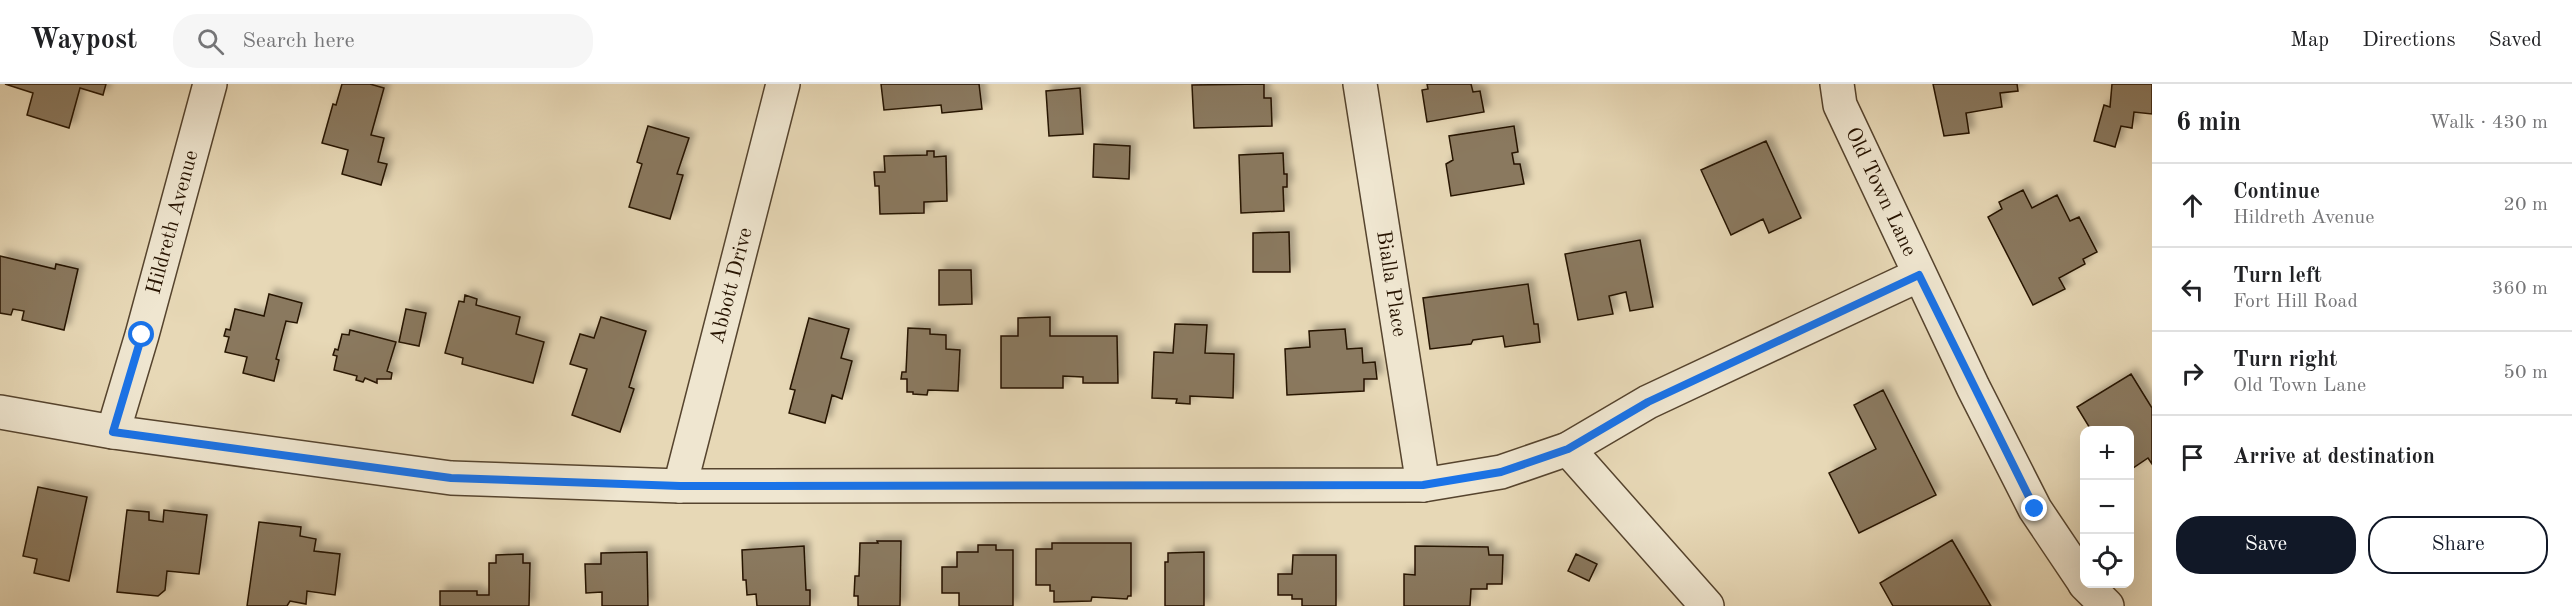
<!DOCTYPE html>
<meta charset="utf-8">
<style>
body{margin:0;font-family:"Old Standard TT",serif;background:#f6f6f6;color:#202124}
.controls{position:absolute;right:18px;bottom:18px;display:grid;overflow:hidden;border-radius:12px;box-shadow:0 6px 24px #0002}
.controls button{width:54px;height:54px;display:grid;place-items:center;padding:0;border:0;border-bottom:2px solid #e0e0e0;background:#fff;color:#202124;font:30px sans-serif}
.stop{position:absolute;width:18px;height:18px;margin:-14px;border:4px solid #1a73e8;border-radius:50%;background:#fff}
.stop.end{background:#1a73e8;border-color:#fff;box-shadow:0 2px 6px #0008}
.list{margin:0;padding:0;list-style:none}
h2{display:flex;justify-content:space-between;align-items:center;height:78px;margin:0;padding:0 24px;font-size:26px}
h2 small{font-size:20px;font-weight:400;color:#757577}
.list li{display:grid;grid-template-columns:39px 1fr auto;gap:18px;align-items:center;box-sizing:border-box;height:84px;padding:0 24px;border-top:2px solid #e0e0e0}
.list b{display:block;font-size:22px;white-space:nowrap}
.list p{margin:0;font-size:20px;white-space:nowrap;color:#757577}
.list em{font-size:20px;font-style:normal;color:#757577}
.actions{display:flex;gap:12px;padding:18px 24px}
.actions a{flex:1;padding:14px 0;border:2px solid #111827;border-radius:24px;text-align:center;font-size:21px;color:#111827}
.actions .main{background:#111827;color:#fff}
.icon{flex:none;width:33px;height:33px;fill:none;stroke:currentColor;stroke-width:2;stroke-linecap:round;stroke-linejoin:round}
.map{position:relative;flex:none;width:2152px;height:522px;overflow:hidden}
header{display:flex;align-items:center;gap:36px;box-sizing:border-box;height:84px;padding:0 30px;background:#fff;border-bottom:2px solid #e0e0e0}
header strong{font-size:28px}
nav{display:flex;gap:33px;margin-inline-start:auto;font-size:21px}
.search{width:420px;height:54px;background:#f6f6f6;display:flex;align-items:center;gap:15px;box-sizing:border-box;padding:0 21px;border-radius:24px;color:#757577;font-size:22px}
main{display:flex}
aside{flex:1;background:#fff}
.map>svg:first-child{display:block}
</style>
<header>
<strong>Waypost</strong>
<div class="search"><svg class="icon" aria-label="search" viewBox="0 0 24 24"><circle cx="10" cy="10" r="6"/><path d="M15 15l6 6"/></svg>Search here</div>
<nav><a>Map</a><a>Directions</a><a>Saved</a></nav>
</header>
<main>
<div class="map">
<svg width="2152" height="522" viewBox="0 0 2152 522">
<defs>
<filter id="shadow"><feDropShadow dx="5.5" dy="-5.5" stdDeviation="3" flood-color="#0004"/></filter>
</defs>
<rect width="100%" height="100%" fill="#e7d8b6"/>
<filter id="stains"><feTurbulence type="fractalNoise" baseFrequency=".00333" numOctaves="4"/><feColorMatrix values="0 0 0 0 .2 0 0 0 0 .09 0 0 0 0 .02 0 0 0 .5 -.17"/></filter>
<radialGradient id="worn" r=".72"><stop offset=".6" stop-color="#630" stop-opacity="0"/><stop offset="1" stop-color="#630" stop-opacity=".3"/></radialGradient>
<path fill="#8a795f" stroke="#261300" stroke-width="1.5" filter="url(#shadow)" d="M5,0H106L103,11L80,4L69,44L27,31L33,9Z
M342,0H370L384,4L371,51L384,54L378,78L387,80L381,101L342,90L348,66L322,59L333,20L336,21Z
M881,0H979L982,25L942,29L941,21L884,26Z
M1264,0V14H1271L1272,42L1194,44L1192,1Z
M1427,0H1471L1473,8L1480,7L1484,28L1427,38L1422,6L1428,5Z
M1933,0H2017L2018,7L2000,9L2002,23L1966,29L1969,49L1944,52Z
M2112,0H2152V30L2134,28L2132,44L2121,42L2115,63L2094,57L2104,21L2110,23Z
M1080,4L1083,50L1049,52L1046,7Z
M648,42L689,54L677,90L683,91L670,135L629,123L642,80L637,78Z
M1514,42L1518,68L1512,69L1514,80H1520L1524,100L1451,112L1446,80L1453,76L1449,52Z
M1766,57L1801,134L1769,149L1763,135L1731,151L1701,86Z
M1094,60L1130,62L1129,95L1093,93Z
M927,67H934V73L946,72L947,117L924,118V129L880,130L879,102H875L874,88H885L884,72L927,71Z
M1283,69L1284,90H1287V103H1283L1284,127L1241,129L1239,71Z
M2023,106L2032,124L2057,111L2070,137L2079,133L2097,168L2083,175L2085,180L2059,194L2065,205L2033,221L1988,133L2002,125L1999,118Z
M1289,148L1290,188H1253V149Z
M1640,156L1653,223L1630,227L1626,208L1609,212L1613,230L1578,236L1565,170Z
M0,172L55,185L56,180L78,185L64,246L22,236L24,227L13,225L11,231L0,229Z
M939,186H971L972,220L939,221Z
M1528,200L1534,240H1538L1540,258L1505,263L1503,252L1473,256L1471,260L1430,265L1423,214Z
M269,210L302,219L297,239L286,237L276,275L279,276L274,297L243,289L247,273L225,268L229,253L224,252L226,245L230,246L235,225L264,232Z
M465,211L477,215L476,221L520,233L516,250L544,258L533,299L462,280L463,274L445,269L459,217L464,218Z
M406,225L426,229L419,262L399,258Z
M601,233L646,247L629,303L634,305L620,348L572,331L587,285L570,280L580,250L594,254Z
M1050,233V252H1117L1118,299H1083V293L1063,292V304H1001V252H1018V234Z
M809,234L849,245L841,274L852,277L842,315L832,311L825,339L789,329L795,306L790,305Z
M1175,240L1207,241L1205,269L1234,270L1233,314L1190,312V320L1176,319L1177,315L1152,314L1154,268L1173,269Z
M908,244L930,245V250L946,251V265L960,266L958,307L928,306L927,311L913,310V308H907V295H901L902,288H906Z
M1345,245L1347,265L1362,264L1363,279L1375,278L1377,295H1364V307L1287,311L1285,265L1310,263L1309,247Z
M350,246L396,258L387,287L392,289L391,295H377V299L365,294L363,298L356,296L357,292L334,286L337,272L333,271L335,265L338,266L342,250L349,251Z
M2131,290L2152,324V380L2148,374L2130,386V346H2091L2077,323Z
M1883,306L1936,411L1859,449L1829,389L1876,365L1854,321Z
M38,403L87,413L69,497L34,489L37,475L23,472Z
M127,426L149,428V436L163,438L164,426L207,431L199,490L167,487L165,506L158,512L117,508Z
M259,438L301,443L300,452L316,455L314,467L340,470L335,511L307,507L306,520L290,517L287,522H247Z
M1952,456L1991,522H1893L1880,499Z
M877,457H901L900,522H858V512H854L855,492H859L860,459H878Z
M1052,459H1131V512H1128L1127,515L1092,513L1091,517L1054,518V507H1050V501H1036V465H1052Z
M978,461H996V466H1013V522H959V509H942V483H957V468H978Z
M804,462L806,506H810V522H757L756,510L747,511L746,496H743L742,466Z
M1415,462L1488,463L1489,471H1503L1502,500H1487V505H1471L1470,522H1404V490L1415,491Z
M647,468L648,522H602V508L586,509L585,480H601V469Z
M1204,468V522H1165V478H1168V469Z
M523,470V479H530L529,522H440V507H477V511H489V479H496V471Z
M1576,470L1597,480L1589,497L1568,487Z
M1293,471H1336V522H1302V515H1292V511H1278V490H1292Z"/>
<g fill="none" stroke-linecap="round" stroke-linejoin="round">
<defs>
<g id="minor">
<path id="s1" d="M1360,0L1423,401"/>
<path id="s2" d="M1837,0L1840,21L1973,303L2035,425L2084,498"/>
<path d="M0,328L113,348L451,394L680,402L1423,401L1501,388L1568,365L1648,318L1919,191"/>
<path id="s3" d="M113,348L142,251L210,0"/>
<path d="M1568,365L1707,522"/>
<path id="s4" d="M680,402L783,0"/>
<path d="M2085,500L2107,522"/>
</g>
</defs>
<use href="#minor" stroke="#56442e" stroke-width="36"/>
<use href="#minor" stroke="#efe6d0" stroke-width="33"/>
</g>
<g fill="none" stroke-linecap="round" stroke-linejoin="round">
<path stroke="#1a73e8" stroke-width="8" d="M142,251L113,348L451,394L680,402L1423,401L1501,388L1568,365L1648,318L1919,191L2035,425"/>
</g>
<g text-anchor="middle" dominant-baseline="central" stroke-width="6" stroke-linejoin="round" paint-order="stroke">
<g font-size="21" fill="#261300" stroke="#efe6d0">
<text stroke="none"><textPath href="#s2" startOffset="117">Old Town Lane</textPath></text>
<text stroke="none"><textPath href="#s3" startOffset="218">Hildreth Avenue</textPath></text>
<text stroke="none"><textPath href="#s4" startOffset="207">Abbott Drive</textPath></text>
<text stroke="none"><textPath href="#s1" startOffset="202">Bialla Place</textPath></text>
</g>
</g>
<rect width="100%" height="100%" filter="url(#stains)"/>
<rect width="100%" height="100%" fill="url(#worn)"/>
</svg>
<div class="controls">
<button>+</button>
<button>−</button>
<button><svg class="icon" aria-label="locate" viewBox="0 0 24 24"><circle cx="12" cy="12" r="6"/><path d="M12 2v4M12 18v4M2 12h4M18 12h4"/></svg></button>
</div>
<div class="stop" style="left:142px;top:251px"></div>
<div class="stop end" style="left:2035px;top:425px"></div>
</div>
<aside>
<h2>6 min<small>Walk · 430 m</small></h2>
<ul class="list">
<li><svg class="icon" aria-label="ahead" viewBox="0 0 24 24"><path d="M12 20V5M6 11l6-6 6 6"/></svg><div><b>Continue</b><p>Hildreth Avenue</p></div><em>20 m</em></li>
<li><svg class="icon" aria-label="left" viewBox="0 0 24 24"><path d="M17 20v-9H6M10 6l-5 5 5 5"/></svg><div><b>Turn left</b><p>Fort Hill Road</p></div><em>360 m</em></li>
<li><svg class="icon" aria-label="right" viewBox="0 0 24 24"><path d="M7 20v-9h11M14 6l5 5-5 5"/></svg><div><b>Turn right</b><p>Old Town Lane</p></div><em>50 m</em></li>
<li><svg class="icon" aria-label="arrive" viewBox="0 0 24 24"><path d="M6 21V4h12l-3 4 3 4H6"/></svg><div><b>Arrive at destination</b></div></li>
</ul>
<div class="actions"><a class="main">Save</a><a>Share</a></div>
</aside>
</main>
